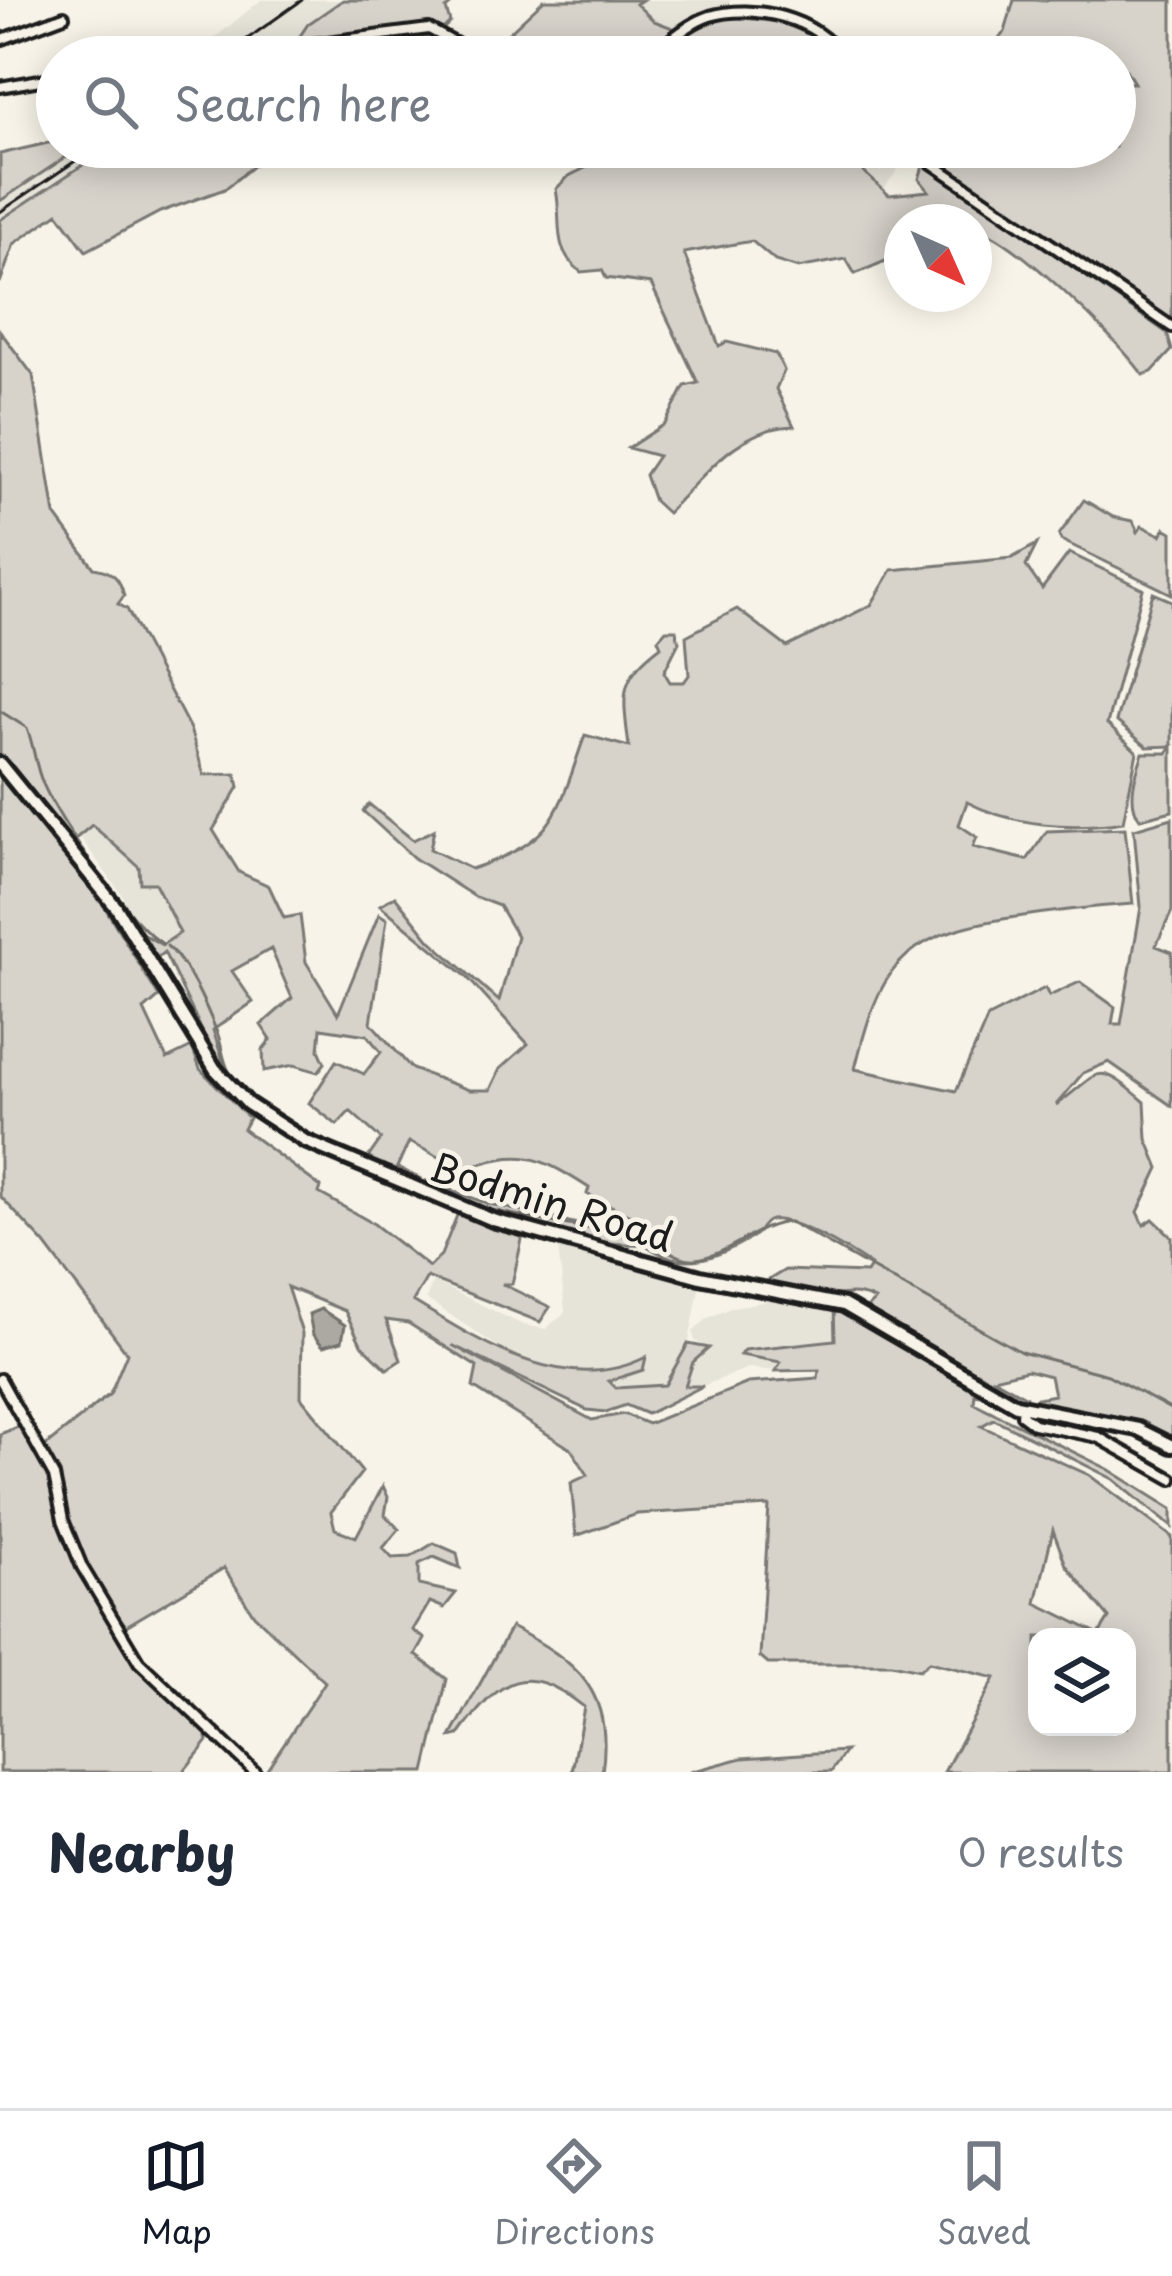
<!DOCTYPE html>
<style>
body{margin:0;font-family:"Playpen Sans",sans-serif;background:#f6f6f7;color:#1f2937}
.controls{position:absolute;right:36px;bottom:36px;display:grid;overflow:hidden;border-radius:24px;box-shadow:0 6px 30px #0003}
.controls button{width:108px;height:108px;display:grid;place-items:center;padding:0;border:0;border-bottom:3px solid #e0e1e3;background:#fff;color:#1f2937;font:60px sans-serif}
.compass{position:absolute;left:884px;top:204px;width:108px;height:108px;border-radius:50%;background:#fff;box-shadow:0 6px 30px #0003;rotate:135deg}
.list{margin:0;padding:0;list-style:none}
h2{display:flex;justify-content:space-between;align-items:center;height:156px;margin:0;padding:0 48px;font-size:51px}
h2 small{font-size:39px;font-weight:400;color:#747a83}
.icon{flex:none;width:66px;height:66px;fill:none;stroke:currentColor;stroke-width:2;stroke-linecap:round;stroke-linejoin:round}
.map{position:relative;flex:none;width:1172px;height:1772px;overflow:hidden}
.search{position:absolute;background:#fff;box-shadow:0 6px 30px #0003;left:36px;right:36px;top:36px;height:132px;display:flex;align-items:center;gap:30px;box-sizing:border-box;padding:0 42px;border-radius:66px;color:#747a83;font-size:45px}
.sheet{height:336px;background:#fff}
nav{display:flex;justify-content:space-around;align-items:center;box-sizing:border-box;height:168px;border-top:3px solid #e0e1e3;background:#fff;font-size:33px;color:#747a83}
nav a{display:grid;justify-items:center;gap:6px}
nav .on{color:#111827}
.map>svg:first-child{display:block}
</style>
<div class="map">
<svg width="1172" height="1772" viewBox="0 0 1172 1772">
<rect width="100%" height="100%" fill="#f7f3e8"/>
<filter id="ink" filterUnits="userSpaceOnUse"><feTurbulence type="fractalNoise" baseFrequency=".00833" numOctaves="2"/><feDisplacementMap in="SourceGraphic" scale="24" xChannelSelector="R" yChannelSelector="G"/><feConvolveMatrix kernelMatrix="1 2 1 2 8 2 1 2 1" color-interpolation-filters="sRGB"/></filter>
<g filter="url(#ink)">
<path fill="#e6e3d9" d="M261,0H343L273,57L213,55L212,40Z
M642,0H730V2L728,10L710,12L678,30L654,21L636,4Z
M81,147H110L0,220V201Z
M871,147H903L910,153L883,190L856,165Z
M92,825L139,867L141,882L155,883L181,932L165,942L130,918L123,896L79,836Z
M567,1244L700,1284L687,1352L662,1390L615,1397L572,1369L524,1364L426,1299L433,1281L523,1325L546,1329L565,1312L558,1245Z
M791,1297L834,1307L835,1340L790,1353L775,1371L748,1368L703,1386L685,1387L693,1362L708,1348L695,1341L693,1332L708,1318L733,1307Z"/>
<path fill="#d7d3cb" stroke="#7a7874" stroke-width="3" fill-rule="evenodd" d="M343,0H456L446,9L450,22L443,29L430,23L296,42L308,24Z
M544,0H642L636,4L654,21L678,30L635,57L485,55Z
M1014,0H1172V322L917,147H1115V83H1134L1126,70H1115V57H1002L993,44L1005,32Z
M726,16C767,22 812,17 835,57H653L693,28Z
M414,34L475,57H287L308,47Z
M57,141V147H81L0,201V154Z
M110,147H276L225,189L160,212L86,251L58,213L14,244L0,283V220Z
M628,147H871L856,165L889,195L929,191L919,179L924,163L1167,333L1172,350L1152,372L1143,375C1119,341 1011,234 974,228V222H962L950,211L933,222H902V254L855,274L846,259L798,268L775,261L752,241L684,253L719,346L727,342L776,354L784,370L776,389L794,426C738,427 704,476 667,513L654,501L645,475L658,456L628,448L665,424L685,386L698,383L651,284L606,278L602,270L581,272C550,247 563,223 556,189L569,176Z
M0,331L33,375L55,515L94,568C113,571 120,578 124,596L118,604L127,609L190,729L204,775L236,774L239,787L213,830L239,872L269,886L284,918L300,915L306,962L338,1014L379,914L387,919L371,1023L412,1069L469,1090H490L500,1069L528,1044L466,976L380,905L395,896L430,940L499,1001L517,936L499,906L475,897L414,858L363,811L369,804L413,840L434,830L430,849L471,869C558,840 556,816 585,735L629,747C623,695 617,679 661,646L658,639L666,630H676L679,642L664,672L670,682H684L689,675L686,636L737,609L787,647L871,605L892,570L1012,558L1037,544L1026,566L1042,589L1069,553L1143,589L1107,724L1137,752L1123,822C1072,830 1013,826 967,802L959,825L977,837L973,847L1027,860L1047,831L1125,828L1133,904C1088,907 1047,912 1003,919C899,936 879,970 855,1069L956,1091L988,1017L1045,988L1049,996L1080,982L1115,1007L1112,1024H1121L1141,907L1134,829L1172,818V911L1156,946L1172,952V1106L1109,1062L1083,1073L1056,1105C1102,1073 1093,1057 1145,1102L1147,1139L1159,1168L1138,1212L1144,1225L1153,1219L1172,1237V1441L1133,1422L1034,1407L1037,1398L1054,1395L1050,1376L1027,1370L993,1378L1025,1396L1018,1400L863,1312L875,1300C853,1289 841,1297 820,1295C801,1294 781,1287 762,1284L785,1270L866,1273L871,1265C853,1253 787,1212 768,1221C762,1224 760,1232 755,1235C719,1258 682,1273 645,1244C569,1247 493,1215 424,1188L426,1181L489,1204L626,1235L632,1216L587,1194L589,1188C536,1154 523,1149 463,1169L409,1142L397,1167L421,1179L419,1183L365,1162L381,1139L350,1111L337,1125L309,1103L336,1061L364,1074L381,1052L367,1035L321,1028L319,1050L325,1063L318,1072L294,1065L264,1071L263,1050L271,1040L261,1025L292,998L271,949L232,971L253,1002L213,1030L226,1070L220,1075L194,1038L203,1033L164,952L147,966L121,919L130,918L140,932L162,945L180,933L155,883H140L139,867L92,825L62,850L95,891L159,997L144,1010L167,1059L192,1047L200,1069L249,1118L243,1129L321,1187L319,1193L374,1224L429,1267L441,1255L458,1213L523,1235L512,1284H502L550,1307L540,1322L427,1277L413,1301C480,1342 566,1398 646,1357L643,1370L609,1381L616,1388L665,1385L688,1344L709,1348L693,1362L685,1386H703L647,1414L626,1405L606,1412L587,1410L452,1345L592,1420L624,1414L648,1424L748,1383L818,1378L819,1370L775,1371L781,1362L740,1355L744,1350L835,1340L834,1307L1015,1408L975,1393L974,1403L1108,1469L1172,1509V1527L1113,1479L994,1419L981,1426L1089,1475L1172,1537V1772H944L995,1678L929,1662L919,1670L891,1664H768L760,1657L769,1506L637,1514L576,1536L571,1483L588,1475L571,1449L473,1387L477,1367L408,1323L386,1320L401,1360L387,1369L361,1344L345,1311L287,1287L302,1333L301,1397L362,1472L331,1512L335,1529L356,1537L383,1486L388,1497L385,1515L399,1529L383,1548L392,1558L411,1557L434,1543L457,1553L460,1568L434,1557L419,1564V1585L456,1593L444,1608L430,1602L413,1630L425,1639L416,1655L447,1679L425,1772H265L325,1682L254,1615L224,1568L126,1626C101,1593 79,1559 66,1519C57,1495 54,1472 44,1447L110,1394L127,1353L45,1244L0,1196ZM1053,1530L1066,1565L1109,1618L1099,1634L1036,1603ZM1037,1637H1127V1727H1037Z
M1084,500L1113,517L1133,521L1138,532L1142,526L1161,535L1165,528L1172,532V594L1061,540L1059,535Z
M1153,593L1172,601V811L1140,819C1126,801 1136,773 1143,753H1167L1172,746L1147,747L1116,721Z
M20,1426L47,1473L63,1535L96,1599L136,1663L206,1735L208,1741L183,1772H0V1434Z
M511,1627C578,1661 614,1692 602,1772H572L584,1707C524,1659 499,1680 459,1735L451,1737Z
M846,1751L831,1772H690L742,1758Z"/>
<path fill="#aca9a2" stroke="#72716c" stroke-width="3" d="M321,1309L345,1325L342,1341L323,1346L313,1335L309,1314Z"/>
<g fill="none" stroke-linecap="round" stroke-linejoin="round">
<path stroke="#72716c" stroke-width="3" d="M0,711L27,728C34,746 35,766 43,784C60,823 129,923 163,944
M167,946C189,965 207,1008 218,1035C222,1046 223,1061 229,1071C262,1123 335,1142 386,1169
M400,1176C432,1186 464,1204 497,1211C546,1223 596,1228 644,1239C662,1243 676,1261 696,1259C728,1256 758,1223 790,1222L1021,1352L1108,1375L1172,1410"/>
<defs>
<path id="minor" d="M0,40L64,16
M280,57L304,45L429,29L481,57
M645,57C667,45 686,24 710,16C753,3 818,18 841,57
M0,87L57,77
M908,147L1172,327
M0,1379L54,1476L63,1520L82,1567L139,1662L255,1772
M1023,1408L1022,1415L1034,1424L1098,1437L1172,1479"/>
<path id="major" d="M0,764L116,907L215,1069L248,1104L305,1141L493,1220L700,1277L844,1305L1016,1405L1138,1429L1172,1446"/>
</defs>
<use href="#minor" stroke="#1c1c1c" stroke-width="16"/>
<use href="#major" stroke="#1c1c1c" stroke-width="20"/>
<use href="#minor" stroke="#f7f3e8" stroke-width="8"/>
<use href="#major" stroke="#f7f3e8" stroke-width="10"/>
<path stroke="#1c1c1c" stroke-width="3" d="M222,57L302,0
M0,212L96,147"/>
</g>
</g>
<g text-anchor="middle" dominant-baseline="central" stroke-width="9" stroke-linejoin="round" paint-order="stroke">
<g font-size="39" fill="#1c1c1c" stroke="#f7f3e8">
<text transform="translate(552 1200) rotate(17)">Bodmin Road</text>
</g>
</g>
</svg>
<div class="controls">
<button><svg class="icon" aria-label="layers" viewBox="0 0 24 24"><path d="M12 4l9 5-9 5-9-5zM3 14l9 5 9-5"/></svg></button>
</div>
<svg class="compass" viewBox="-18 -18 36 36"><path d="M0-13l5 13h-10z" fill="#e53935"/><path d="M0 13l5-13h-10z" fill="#747a83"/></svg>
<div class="search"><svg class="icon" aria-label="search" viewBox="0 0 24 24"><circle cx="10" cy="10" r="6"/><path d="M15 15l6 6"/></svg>Search here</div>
</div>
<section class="sheet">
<h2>Nearby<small>0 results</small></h2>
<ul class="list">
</ul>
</section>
<nav>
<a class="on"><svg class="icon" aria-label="map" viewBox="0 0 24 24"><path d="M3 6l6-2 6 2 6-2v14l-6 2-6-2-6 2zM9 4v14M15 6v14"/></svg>Map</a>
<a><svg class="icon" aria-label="directions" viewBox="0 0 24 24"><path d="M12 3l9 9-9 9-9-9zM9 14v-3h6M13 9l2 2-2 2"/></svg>Directions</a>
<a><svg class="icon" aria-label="saved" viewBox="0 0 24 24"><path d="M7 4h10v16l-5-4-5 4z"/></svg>Saved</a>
</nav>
